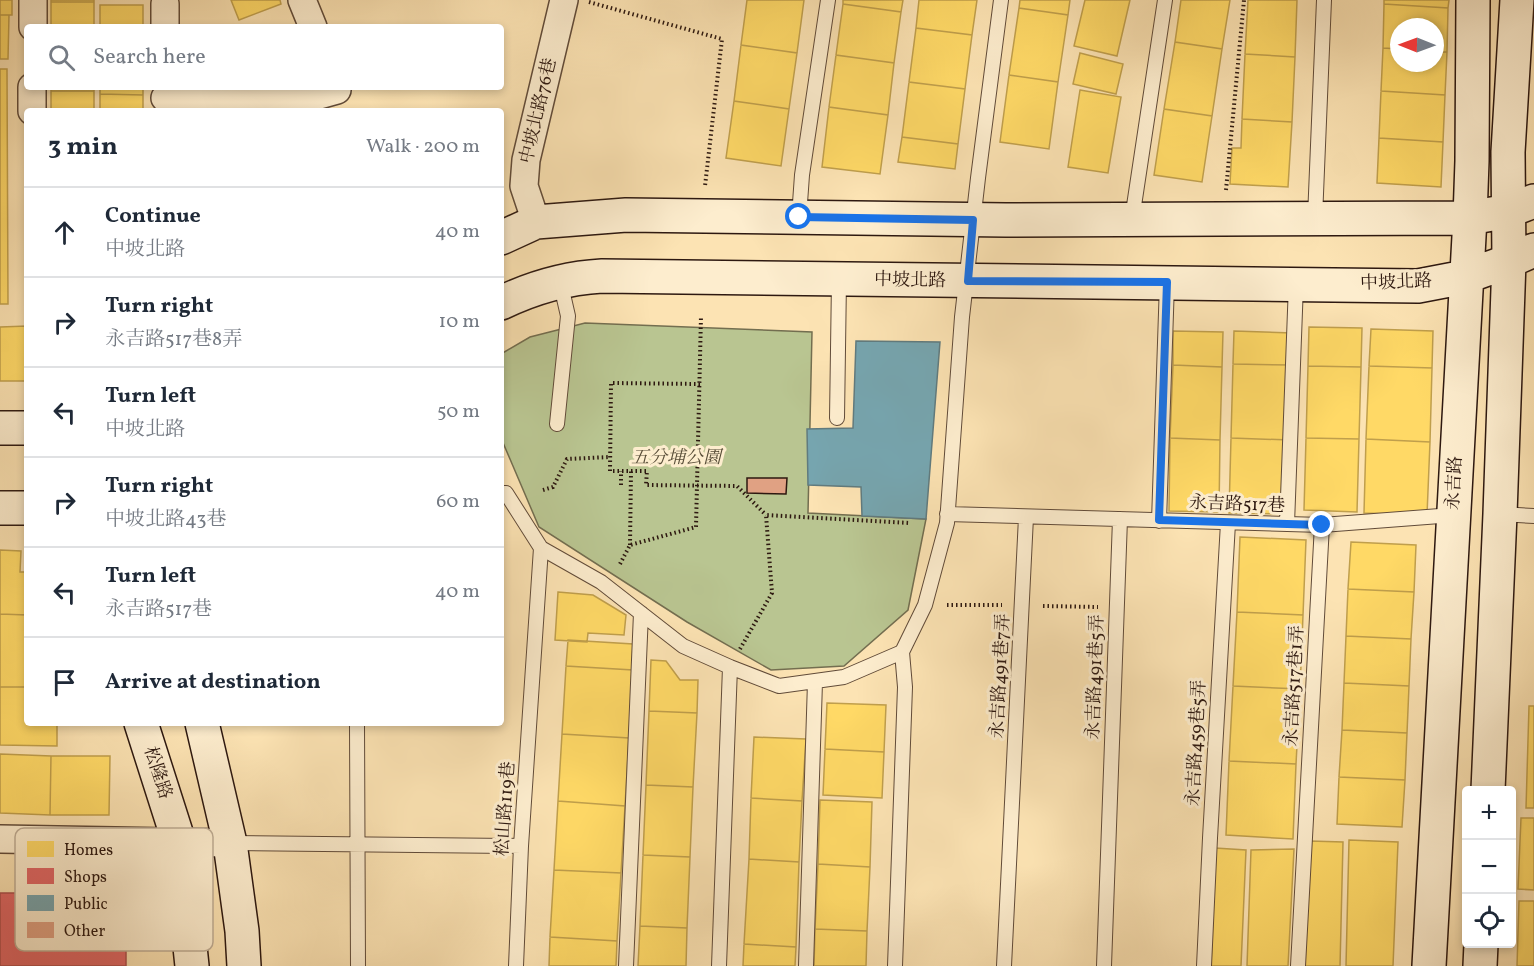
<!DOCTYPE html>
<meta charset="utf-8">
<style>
body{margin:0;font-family:Vollkorn,"Noto Serif TC",serif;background:#f6f6f7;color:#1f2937}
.controls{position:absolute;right:18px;bottom:18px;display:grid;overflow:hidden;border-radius:6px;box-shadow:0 3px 9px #0003}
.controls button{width:54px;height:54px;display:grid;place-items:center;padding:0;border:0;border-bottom:2px solid #e0e1e3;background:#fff;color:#1f2937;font:30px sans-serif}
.compass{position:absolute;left:1390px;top:18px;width:54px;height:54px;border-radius:50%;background:#fff;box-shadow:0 3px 9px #0003;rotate:271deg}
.stop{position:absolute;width:18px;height:18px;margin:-14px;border:4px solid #1a73e8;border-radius:50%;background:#fff}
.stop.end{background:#1a73e8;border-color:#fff;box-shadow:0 2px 6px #0008}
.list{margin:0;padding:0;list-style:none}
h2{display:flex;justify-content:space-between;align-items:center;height:78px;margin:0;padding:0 24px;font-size:26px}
h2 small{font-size:20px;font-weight:400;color:#747a83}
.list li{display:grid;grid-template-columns:39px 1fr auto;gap:18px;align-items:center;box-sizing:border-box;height:90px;padding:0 24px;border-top:2px solid #e0e1e3}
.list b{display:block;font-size:22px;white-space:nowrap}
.list p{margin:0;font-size:20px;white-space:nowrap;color:#747a83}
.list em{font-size:20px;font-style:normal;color:#747a83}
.icon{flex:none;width:33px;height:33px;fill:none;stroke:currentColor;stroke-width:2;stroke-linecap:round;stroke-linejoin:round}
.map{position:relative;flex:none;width:1534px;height:966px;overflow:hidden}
.search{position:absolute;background:#fff;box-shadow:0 3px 9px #0003;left:24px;top:24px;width:480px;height:66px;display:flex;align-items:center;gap:15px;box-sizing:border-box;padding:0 21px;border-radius:6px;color:#747a83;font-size:22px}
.panel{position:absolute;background:#fff;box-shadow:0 3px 9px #0003;left:24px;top:108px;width:480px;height:618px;border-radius:6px}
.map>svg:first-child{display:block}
</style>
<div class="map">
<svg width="1534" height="966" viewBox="0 0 1534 966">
<rect width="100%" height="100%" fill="#fce3b3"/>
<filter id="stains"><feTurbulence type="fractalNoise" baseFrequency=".00333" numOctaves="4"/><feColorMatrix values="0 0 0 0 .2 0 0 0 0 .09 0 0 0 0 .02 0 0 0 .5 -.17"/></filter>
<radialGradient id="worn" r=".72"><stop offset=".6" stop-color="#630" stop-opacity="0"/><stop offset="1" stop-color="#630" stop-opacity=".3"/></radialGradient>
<path fill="#b9c591" stroke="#736e50" stroke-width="1.5" d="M585,323L812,332L808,513L926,519L908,610L844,666L771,670L687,622L539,527L501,438V354L530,337Z"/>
<path fill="#ffd966" stroke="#c09f4c" stroke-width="1.5" d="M0,0H12V15H0Z
M51,0H94V2H51Z
M231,0H280L281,4L239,20Z
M747,0H804L797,53L741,45Z
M843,0H903L901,12L843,4Z
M919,0H977L972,35L916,28Z
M1020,0H1070L1068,15L1019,8Z
M1085,0H1130L1117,56L1074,46Z
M1181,0H1230L1222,49L1175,42Z
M1248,0H1297L1295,57L1245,54Z
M1384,0H1449L1448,8L1384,4Z
M51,2H94V27H51Z
M843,4L901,12L894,63L836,55Z
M1384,4L1448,8L1447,52H1435V27H1399V49L1383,48Z
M100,5H143V27H100Z
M1019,8L1068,15L1058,82L1009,75Z
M0,15H9L8,59H0Z
M916,28L972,35L965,89L909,82Z
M1175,42L1222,49L1212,116L1164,109Z
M741,45L797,53L789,109L734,101Z
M1383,48L1399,49V63H1435V52H1447L1445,95L1381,91Z
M1080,53L1123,64L1116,94L1073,84Z
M1245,54L1295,57L1292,122L1242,119Z
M836,55L894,63L888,115L829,107Z
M0,69H7L8,304H0Z
M1009,75L1058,82L1049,149L1000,142Z
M909,82L965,89L958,144L902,137Z
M51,87H94V91H51Z
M100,87H143V95L100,94Z
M1080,90L1121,97L1108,173L1068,167Z
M51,91H94V111H51Z
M1381,91L1445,95L1443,142L1379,138Z
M100,94L143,95V111H100Z
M734,101L789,109L781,166L726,158Z
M829,107L888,115L880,174L822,167Z
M1164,109L1212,116L1202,182L1154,175Z
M1242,119L1292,122L1288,187L1230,184L1232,148H1241Z
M902,137L958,144L955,169L898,162Z
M1379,138L1443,142L1441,187L1377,183Z
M27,326V381H0V327Z
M1309,327L1362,328L1361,367L1308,366Z
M1371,329L1433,331L1432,368L1369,366Z
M1173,331L1223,332L1222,367L1173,365Z
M1234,331L1292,333L1291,365L1233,364Z
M1233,364L1291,365L1290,440L1231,438Z
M1173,365L1222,367L1220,440L1170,438Z
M1308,366L1361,367L1359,439L1306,438Z
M1369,366L1432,368L1430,442L1366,439Z
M1170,438L1220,440L1219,512L1169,511Z
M1231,438L1290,440L1287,514L1229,513Z
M1306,438L1359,439L1357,512L1304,510Z
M1366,439L1430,442L1427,515L1364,513Z
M1240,537L1306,540L1303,615L1237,612Z
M1351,542L1416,545L1414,592L1348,589Z
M0,550L21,551L20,572H27V615L0,614Z
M1348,589L1414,592L1411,639L1346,636Z
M558,592L593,595L626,615L624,635L588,633L587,642L555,640Z
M1237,612L1303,615L1300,689L1233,686Z
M0,614L27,615V687H0Z
M1346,636L1411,639L1409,686L1344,683Z
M568,640L633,644L632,670L566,666Z
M651,660L666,661L680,680H698L697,713L649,711Z
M566,666L633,670L629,738L562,734Z
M1344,683L1409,686L1407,733L1342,730Z
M1233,686L1300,689L1296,764L1229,761Z
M0,687H27V723H57V746L0,745Z
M827,703L886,705L884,752L825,749Z
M1529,706H1534V808H1526Z
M649,711L697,713L693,787L646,785Z
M1342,730L1407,733L1405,780L1339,777Z
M562,734L629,738L625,806L558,801Z
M754,737L806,739L802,801L751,798Z
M825,749L884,752L882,798L823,795Z
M0,754L51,756L50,815L0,813Z
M51,756H110L109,815H50Z
M1229,761L1296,764L1293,839L1226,835Z
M1339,777L1405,780L1402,827L1337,824Z
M646,785L693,787L690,857L643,855Z
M751,798L802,801L799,862L749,859Z
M820,800L872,802L870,867L818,864Z
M558,801L625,806L621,873L554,870Z
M1521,818H1534V890L1518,889Z
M1349,840L1398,842L1393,966H1346Z
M1310,841L1343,842L1340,966H1304Z
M1215,848L1246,850L1241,966H1211Z
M1294,849L1288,966H1247L1251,850Z
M643,855L690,857L687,928L640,926Z
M749,859L799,862L796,947L744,944Z
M818,864L870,867L867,931L815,929Z
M554,870L621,873L617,941L550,937Z
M1519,901H1534V966H1517Z
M640,926L687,928L686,966H638Z
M815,929L867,931L866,966H814Z
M550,937L617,941L616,966H549Z
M744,944L796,947L795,966H743Z"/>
<path fill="#e06666" stroke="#aa4f4c" stroke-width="1.5" d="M0,893H83L82,940H126V966H0Z"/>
<path fill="#76a5af" stroke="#607b7f" stroke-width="1.5" d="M856,341L940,342L926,519L862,516L861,487L808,485L807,429L853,428Z"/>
<path fill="#e0a183" stroke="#2d1810" stroke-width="1.5" d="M747,478H787L786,494L747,493Z"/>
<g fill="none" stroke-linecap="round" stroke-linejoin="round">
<defs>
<path id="lane" d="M799,217L802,175L828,0
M1315,218L1324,0
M1132,219L1165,0
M837,418L839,280
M557,424L568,316L560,281
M501,493H506L541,548L601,582L683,646L730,667L779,686L844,677L902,652
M947,514L1322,525L1453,515
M1500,514L1534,516
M1159,521L1167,283
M1287,524L1296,284
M357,723L358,966
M230,843L521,846
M516,966L521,846L541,548
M626,966L641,613
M719,966L730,667
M806,966L815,682
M895,966L905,687L902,652L925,605L947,523L962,317L978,178L1001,0
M1004,966L1026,517
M1104,966L1120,519
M1204,966L1210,838L1228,523
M1298,966L1322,525"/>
<path id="street" d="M302,0L313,27
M33,27V0
M165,27V4
M165,98L312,97L337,90
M32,111V87
M536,222L524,186L526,160L564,0
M0,839L230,843"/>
<path id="secondary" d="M501,238L536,222L626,215L1006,220L1470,218L1508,211L1534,201
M501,303C534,287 566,278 602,276L1418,286L1465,277L1509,261L1534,250
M0,428H27
M0,508H27
M141,723L179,842L192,966
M202,723L230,843L242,931L244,966
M1488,790L1500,514L1509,261L1508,152L1517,0
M1429,966L1470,218L1472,161L1473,0
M1480,966L1481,944"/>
</defs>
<use href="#lane" stroke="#614b39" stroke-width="16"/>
<use href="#street" stroke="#614b39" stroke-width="30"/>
<use href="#secondary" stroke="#2d1810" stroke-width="36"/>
<path stroke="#2d1810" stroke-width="4" stroke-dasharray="1.5 3" stroke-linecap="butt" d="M589,2L722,39L705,186
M1226,190L1244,0
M700,384L611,383L610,471H647L646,485L737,486L766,515
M621,485V471
M543,490L553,487L567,459L610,457
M630,545L631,471
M620,564L630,545L696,527L701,316
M947,605H1002
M1043,606L1098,607
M740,649L772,593L766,515L910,523"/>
<use href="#lane" stroke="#fdedce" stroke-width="14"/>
<use href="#street" stroke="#fdedce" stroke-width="27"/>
<use href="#secondary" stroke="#fdedce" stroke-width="33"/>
</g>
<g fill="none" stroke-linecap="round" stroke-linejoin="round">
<path stroke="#1a73e8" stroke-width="8" d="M799,217L973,220L968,281L1167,282L1159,520L1322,525"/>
</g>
<g text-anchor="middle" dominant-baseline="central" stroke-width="6" stroke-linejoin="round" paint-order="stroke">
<g font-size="18" fill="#2d1810" stroke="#fdedce">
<text transform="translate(539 111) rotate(-77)">中坡北路76巷</text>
<text transform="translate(910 281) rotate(1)">中坡北路</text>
<text transform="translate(1396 283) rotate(-2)">中坡北路</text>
<text transform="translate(1455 483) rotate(-87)">永吉路</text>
<text transform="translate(1237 505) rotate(2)">永吉路517巷</text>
<text transform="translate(1001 676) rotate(-87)">永吉路491巷7弄</text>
<text transform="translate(1096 677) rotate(-88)">永吉路491巷5弄</text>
<text transform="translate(1295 686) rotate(-87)">永吉路517巷1弄</text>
<text transform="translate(1197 743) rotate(-87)">永吉路459巷5弄</text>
<text transform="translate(157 773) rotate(72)">松隆路</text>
<text transform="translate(506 809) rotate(-86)">松山路119巷</text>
</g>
<g font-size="18" font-style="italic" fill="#574c37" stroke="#fdedce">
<text x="676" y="458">五分埔公園</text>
</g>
</g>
<rect x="15" y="828" width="198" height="123" rx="9" fill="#fdedce" stroke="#bfad95" stroke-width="1.5"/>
<rect x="27" y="841" width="27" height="16" fill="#ffd966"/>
<rect x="27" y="868" width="27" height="16" fill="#e06666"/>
<rect x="27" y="895" width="27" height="16" fill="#76a5af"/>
<rect x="27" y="922" width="27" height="16" fill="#e0a183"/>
<g font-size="16" fill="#2d1810">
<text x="64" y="855">Homes</text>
<text x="64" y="882">Shops</text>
<text x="64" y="909">Public</text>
<text x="64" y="936">Other</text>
</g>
<rect width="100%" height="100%" filter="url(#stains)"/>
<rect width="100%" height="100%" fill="url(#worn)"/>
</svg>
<div class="controls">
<button>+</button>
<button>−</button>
<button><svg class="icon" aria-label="locate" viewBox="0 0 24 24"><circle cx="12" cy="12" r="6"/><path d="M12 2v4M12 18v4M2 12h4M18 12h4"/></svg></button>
</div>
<svg class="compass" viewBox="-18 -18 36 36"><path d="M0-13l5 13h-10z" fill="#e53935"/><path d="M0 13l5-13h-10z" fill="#747a83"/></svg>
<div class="stop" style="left:799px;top:217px"></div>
<div class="stop end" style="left:1322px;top:525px"></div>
<div class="search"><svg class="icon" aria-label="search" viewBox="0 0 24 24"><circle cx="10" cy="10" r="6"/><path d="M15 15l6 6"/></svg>Search here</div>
<section class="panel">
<h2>3 min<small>Walk · 200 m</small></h2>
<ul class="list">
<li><svg class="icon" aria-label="ahead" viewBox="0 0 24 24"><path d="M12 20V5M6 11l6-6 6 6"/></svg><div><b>Continue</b><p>中坡北路</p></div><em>40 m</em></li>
<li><svg class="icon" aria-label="right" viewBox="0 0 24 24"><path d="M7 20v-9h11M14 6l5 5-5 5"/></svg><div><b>Turn right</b><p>永吉路517巷8弄</p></div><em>10 m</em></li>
<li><svg class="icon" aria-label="left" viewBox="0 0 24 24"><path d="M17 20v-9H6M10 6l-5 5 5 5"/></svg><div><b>Turn left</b><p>中坡北路</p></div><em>50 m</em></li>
<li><svg class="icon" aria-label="right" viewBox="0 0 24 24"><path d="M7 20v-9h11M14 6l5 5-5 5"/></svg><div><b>Turn right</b><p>中坡北路43巷</p></div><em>60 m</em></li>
<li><svg class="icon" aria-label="left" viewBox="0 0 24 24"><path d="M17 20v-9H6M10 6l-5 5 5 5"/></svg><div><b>Turn left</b><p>永吉路517巷</p></div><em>40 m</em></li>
<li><svg class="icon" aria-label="arrive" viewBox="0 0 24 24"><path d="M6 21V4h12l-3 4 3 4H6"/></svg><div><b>Arrive at destination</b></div></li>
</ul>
</section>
</div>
